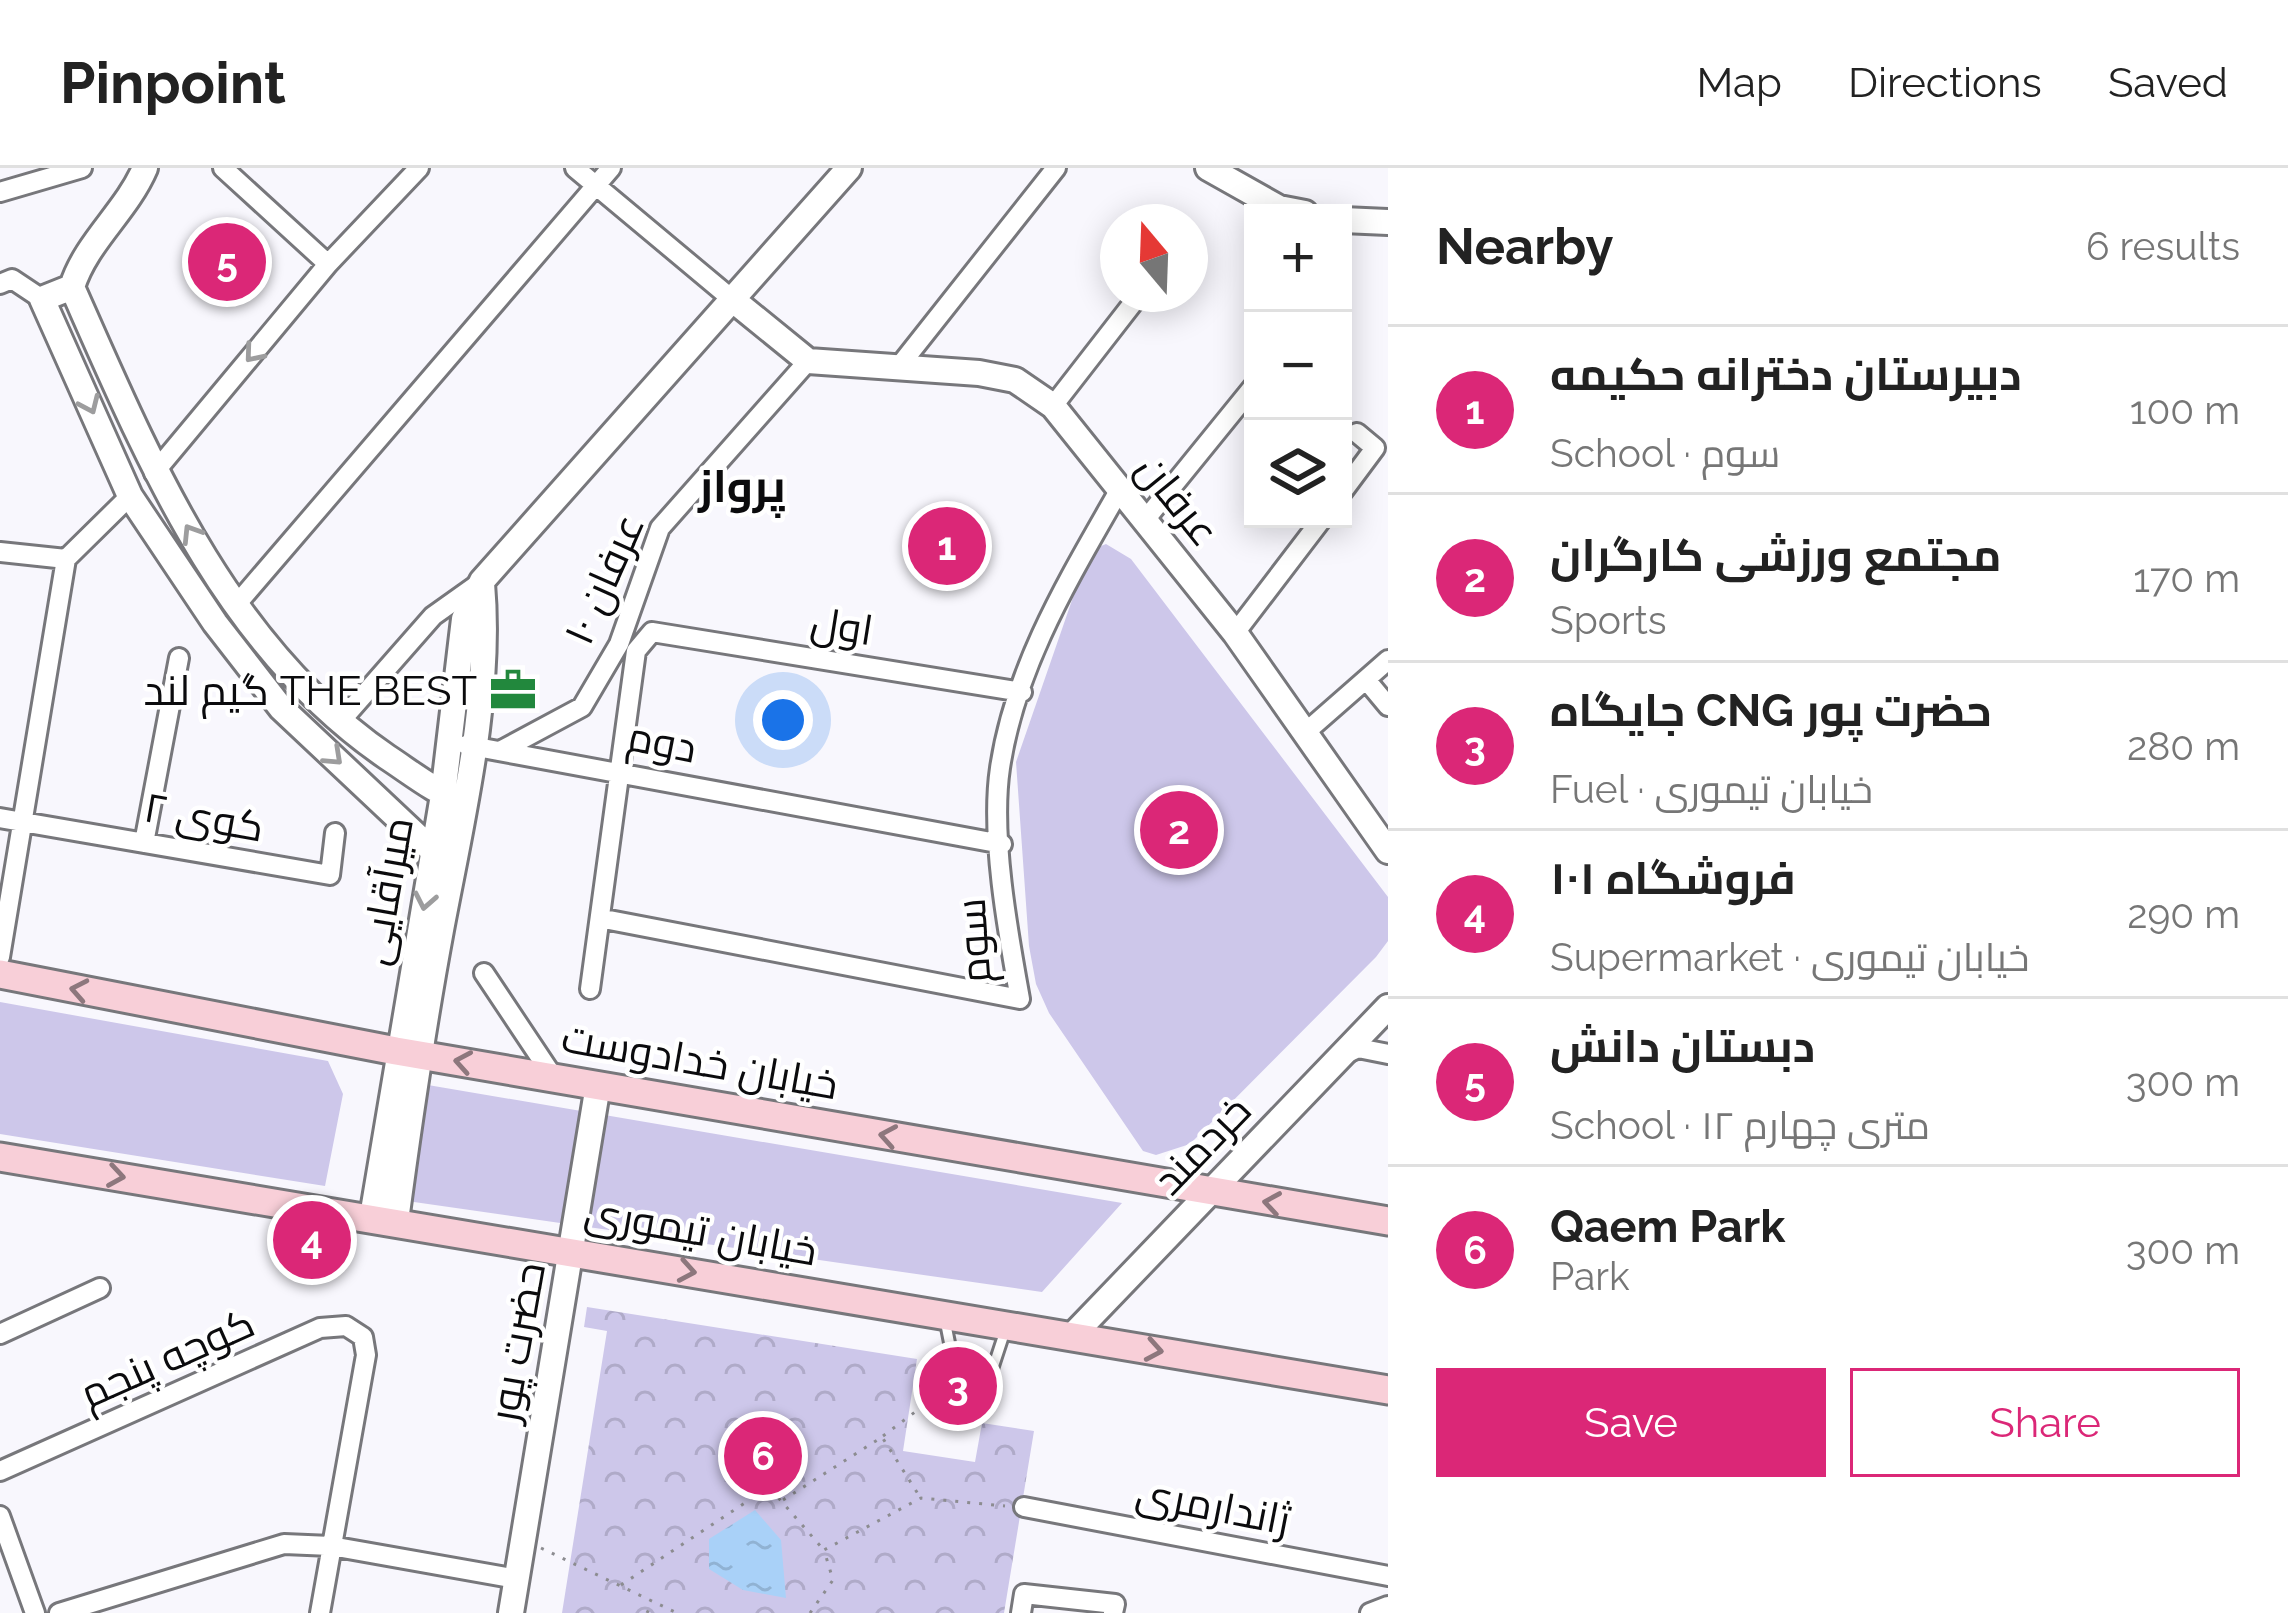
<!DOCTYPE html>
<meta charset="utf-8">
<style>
body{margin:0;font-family:Raleway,Cairo,sans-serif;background:#f2f2f2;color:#222}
.controls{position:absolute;right:36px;top:36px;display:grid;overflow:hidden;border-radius:0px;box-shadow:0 6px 30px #0003}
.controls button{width:108px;height:108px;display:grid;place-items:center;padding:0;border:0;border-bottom:3px solid #e0e0e0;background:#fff;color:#222;font:60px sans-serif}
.compass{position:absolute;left:1100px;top:36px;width:108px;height:108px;border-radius:50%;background:#fff;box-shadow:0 6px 30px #0003;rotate:341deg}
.you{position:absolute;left:783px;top:552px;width:42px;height:42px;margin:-30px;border:9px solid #fff;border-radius:50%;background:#1a73e8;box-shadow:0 0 0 18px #1a73e833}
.badge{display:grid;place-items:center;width:78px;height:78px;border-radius:50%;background:#db2777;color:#fff;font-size:39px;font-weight:700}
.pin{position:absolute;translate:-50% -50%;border:6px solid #fff;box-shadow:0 3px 12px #0006}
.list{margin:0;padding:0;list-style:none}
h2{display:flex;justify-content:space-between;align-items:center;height:156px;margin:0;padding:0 48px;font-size:51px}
h2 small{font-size:39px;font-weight:400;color:#767676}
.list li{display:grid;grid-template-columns:78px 1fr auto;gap:36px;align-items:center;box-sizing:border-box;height:168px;padding:0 48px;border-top:3px solid #e0e0e0}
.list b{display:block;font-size:45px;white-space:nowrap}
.list p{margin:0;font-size:39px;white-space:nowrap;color:#767676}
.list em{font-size:39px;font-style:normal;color:#767676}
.actions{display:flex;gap:24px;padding:36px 48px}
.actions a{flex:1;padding:27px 0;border:3px solid #db2777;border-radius:0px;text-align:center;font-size:42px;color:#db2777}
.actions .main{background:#db2777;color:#fff}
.icon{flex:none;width:66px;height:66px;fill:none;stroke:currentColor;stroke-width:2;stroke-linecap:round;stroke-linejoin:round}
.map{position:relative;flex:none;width:1388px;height:1445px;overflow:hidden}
header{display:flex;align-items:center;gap:72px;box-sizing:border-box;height:168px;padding:0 60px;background:#fff;border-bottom:3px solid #e0e0e0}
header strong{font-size:57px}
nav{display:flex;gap:66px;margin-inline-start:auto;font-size:42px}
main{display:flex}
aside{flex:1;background:#fff}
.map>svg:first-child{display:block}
</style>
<header>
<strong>Pinpoint</strong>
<nav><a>Map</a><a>Directions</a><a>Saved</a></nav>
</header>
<main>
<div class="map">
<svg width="1388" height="1445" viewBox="0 0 1388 1445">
<defs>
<pattern id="park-crowns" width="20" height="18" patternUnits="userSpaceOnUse" patternTransform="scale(3)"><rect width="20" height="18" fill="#cdc7ea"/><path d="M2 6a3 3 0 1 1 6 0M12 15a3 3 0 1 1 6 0" fill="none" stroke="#afaac8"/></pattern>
<pattern id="water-ripples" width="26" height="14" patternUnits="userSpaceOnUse" patternTransform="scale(3)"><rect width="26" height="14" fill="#a9d1f8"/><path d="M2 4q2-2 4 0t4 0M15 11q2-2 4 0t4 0" fill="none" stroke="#90b2d3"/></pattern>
</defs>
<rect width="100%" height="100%" fill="#f8f7fd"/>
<path fill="#cdc7ea" d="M1106,376L1131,391L1388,729V773L1376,789L1190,976L1156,987L1143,983L1049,845L1036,816L1029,778L1016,594L1089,383Z
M0,834L328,893L343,926L325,1018L0,966Z
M422,916L1122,1035L1042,1124L407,1033Z"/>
<path fill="url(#park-crowns)" d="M587,1139L917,1191L903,1283L975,1294L982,1255L1034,1263L1004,1445H562L607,1163L584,1159Z"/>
<path fill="url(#water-ripples)" d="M755,1342L781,1372L786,1430L743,1422L709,1401V1371Z"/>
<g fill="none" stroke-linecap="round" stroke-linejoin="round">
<defs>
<path id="service" d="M945,1152L958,1218L983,1230L1006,1160"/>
<path id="minor" d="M223,0L328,96
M575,0L733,132
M0,24L82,0
M1190,90L1192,92
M0,116L12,111L42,131
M897,201L1056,0
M1053,238L1140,126
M154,305L328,96L419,0
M1343,323L1375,280L1357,265
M1145,352L1253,219
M0,384L66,391L130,328
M236,437L611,0
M1235,465L1322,351
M1368,514L1388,538
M339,555L433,448L478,416
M1307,563L1388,492
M466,577L1002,676
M500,583L582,539L619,476L660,360L808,193
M0,650L330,707L335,665
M144,675L179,490
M604,751L1020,831C1008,765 990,667 1000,600C1015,498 1070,409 1120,321
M0,789L66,391
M484,805L554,910
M590,821L636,483L652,464L1022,524
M1345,886L1358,880L1388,886
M0,1166L100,1120
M0,1303L320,1160L346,1158L363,1169L366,1187L320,1445
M1024,1339L1388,1408
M0,1348L35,1445
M59,1445L284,1376L331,1378L517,1411
M1021,1445L1024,1426L1115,1436L1113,1445
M1370,1445L1388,1438"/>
<path id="tertiary" d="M145,0C126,44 86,74 72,119L42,131L130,328L215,455L281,540L434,684L454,691
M1208,0L1279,40L1305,45
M1343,52L1388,54
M72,119C149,293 225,478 387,589C413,606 436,625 465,635
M733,132L808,193L979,205L1015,212L1053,238L1235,465L1388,683
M372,1049L443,627L464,451L482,413L849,0
M396,1053C409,955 423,859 441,762C462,650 492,528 482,415
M1072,1168L1388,839
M511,1445L598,917"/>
<path id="secondary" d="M0,806L396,883L1388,1053
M0,989L1388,1222"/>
</defs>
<use href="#service" stroke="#77777b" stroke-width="15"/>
<use href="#minor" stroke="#77777b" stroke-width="24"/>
<use href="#tertiary" stroke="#77777b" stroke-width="30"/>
<use href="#secondary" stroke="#77777b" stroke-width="33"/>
<path stroke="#8c8c90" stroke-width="3" stroke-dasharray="3 9" stroke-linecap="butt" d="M883,1268L915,1244
M783,1332L882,1269L920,1329
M541,1380L677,1445
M621,1417L769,1319L823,1381
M647,1445L652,1435
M810,1445L833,1412L824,1382L921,1330L1005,1338"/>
<use href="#service" stroke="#fff" stroke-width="9"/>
<use href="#minor" stroke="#fff" stroke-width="18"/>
<use href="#tertiary" stroke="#fff" stroke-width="24"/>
<use href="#secondary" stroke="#f8cfd8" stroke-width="27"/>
</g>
<defs><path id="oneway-chevron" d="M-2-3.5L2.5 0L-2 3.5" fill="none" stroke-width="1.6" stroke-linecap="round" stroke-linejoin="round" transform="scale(3)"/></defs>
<g stroke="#9d9d9e">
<use href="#oneway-chevron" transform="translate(253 186) rotate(130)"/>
<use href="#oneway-chevron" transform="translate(90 237) rotate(66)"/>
<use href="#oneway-chevron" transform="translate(191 365) rotate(-122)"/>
<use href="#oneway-chevron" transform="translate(334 589) rotate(43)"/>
<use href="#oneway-chevron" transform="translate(425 733) rotate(101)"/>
</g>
<g stroke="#8d777d">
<use href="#oneway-chevron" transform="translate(79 822) rotate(-169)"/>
<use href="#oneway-chevron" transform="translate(463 894) rotate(-170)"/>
<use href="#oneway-chevron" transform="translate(888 968) rotate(-170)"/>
<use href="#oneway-chevron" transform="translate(116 1008) rotate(9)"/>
<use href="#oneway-chevron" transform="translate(1272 1035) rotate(-171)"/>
<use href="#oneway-chevron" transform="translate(687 1103) rotate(10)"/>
<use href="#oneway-chevron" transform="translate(1154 1182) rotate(10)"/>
</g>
<defs>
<symbol id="office-bare" viewBox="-9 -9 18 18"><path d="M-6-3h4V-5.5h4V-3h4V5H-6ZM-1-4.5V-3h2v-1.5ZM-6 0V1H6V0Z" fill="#22883d" stroke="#fff" stroke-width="2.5" paint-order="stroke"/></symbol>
</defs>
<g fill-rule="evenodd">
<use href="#office-bare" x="480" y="489" width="66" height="66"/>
</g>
<g text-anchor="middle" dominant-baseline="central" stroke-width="9" stroke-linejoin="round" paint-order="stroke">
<g font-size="42" fill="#0b0b0d" stroke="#fff">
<text transform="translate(1178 332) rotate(51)">عرفان</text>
<text transform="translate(604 411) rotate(-66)">عرفان ۱۰</text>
<text transform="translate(842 458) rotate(9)">اول</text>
<text transform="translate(662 574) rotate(11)">دوم</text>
<text transform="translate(204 649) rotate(10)">کوی ۲</text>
<text transform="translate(386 723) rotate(-80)">میرآقایی</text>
<text transform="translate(973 773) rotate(-94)">سوم</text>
<text transform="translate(700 893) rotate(10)">خیابان خدادوست</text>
<text transform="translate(1202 977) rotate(-46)">خردمند</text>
<text transform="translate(701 1063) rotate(10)">خیابان تیموری</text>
<text transform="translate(517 1174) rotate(-80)">حضرت پور</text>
<text transform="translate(167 1190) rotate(-24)">کوچه پنجم</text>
<text transform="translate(1213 1338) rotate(11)">ژاندارمری</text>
</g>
<g font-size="42" fill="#0b0b0d" stroke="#fff" text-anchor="end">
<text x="477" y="522">گیم لند THE BEST</text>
</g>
<g font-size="45" font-weight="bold" fill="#0b0b0d" stroke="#fff">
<text x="742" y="318">پرواز</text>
</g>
</g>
</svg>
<div class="controls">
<button>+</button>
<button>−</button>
<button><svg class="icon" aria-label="layers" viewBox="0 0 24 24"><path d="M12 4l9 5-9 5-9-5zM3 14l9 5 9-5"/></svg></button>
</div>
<svg class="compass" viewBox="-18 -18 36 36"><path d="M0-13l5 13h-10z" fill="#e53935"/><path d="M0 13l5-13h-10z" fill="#767676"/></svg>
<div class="you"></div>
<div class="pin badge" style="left:947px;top:378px">1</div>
<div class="pin badge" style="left:1179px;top:662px">2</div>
<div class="pin badge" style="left:958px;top:1218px">3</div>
<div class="pin badge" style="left:312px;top:1072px">4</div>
<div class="pin badge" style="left:227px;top:94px">5</div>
<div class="pin badge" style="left:763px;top:1288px">6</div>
</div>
<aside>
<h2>Nearby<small>6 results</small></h2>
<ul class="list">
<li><span class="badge">1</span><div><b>دبیرستان دخترانه حکیمه</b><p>School · سوم</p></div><em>100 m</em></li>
<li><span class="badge">2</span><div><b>مجتمع ورزشی کارگران</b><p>Sports</p></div><em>170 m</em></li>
<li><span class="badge">3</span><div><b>جایگاه CNG حضرت پور</b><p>Fuel · خیابان تیموری</p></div><em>280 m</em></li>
<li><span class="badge">4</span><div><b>فروشگاه ۱۰۱</b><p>Supermarket · خیابان تیموری</p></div><em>290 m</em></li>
<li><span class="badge">5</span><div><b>دبستان دانش</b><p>School · ۱۲ متری چهارم</p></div><em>300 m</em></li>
<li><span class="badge">6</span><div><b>Qaem Park</b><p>Park</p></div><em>300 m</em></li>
</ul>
<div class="actions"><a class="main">Save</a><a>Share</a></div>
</aside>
</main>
